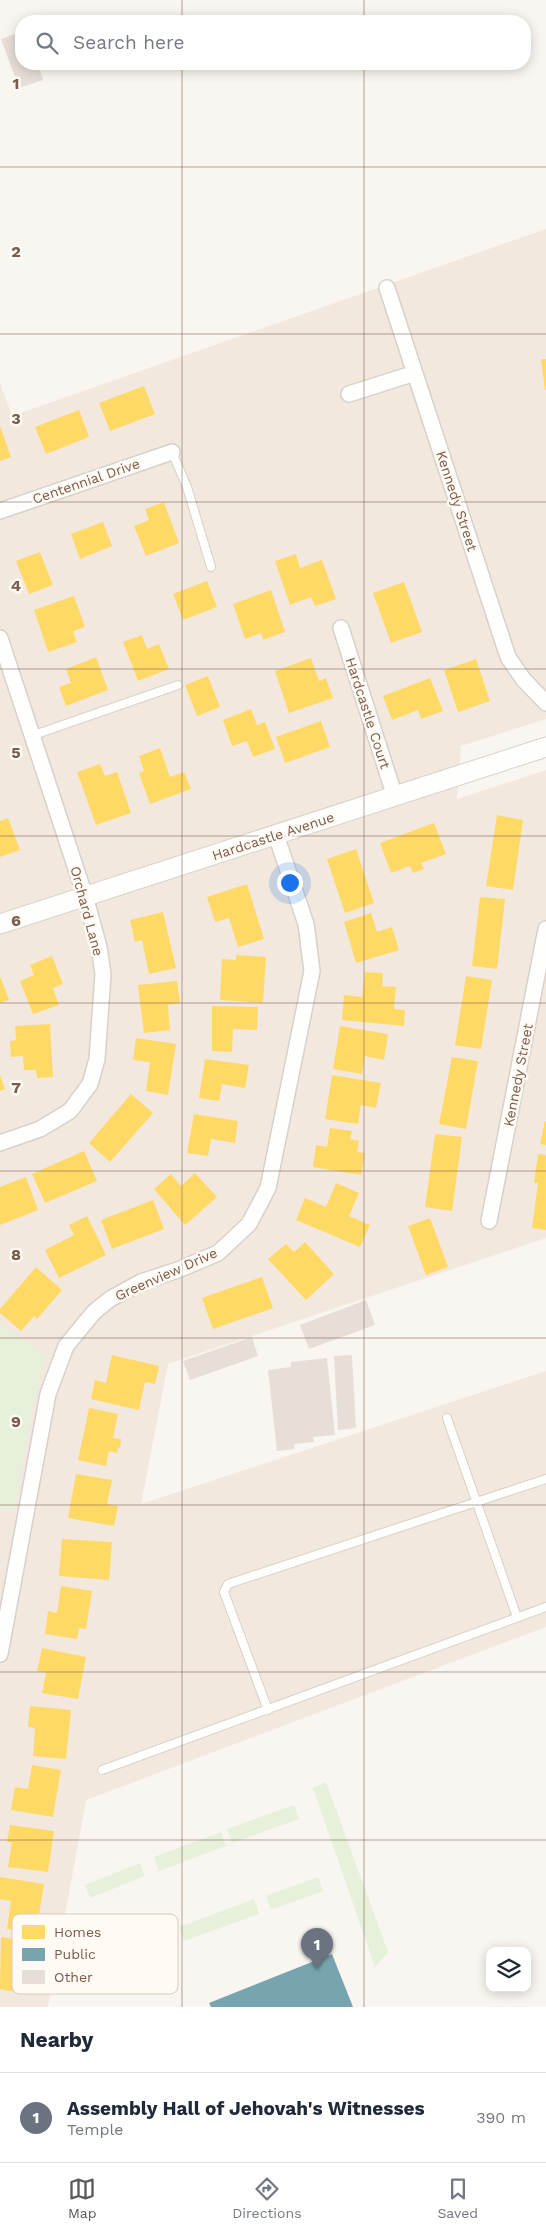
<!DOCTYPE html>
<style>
body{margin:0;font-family:"Work Sans",sans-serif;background:#f6f6f7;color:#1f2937}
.controls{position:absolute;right:15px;bottom:15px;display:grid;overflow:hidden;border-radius:10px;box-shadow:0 2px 12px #0003}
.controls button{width:45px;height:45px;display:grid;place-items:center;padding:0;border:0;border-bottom:1px solid #e0e1e3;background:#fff;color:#1f2937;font:25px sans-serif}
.you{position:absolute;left:289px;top:882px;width:18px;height:18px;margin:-12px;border:4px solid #fff;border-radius:50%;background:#1a73e8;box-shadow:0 0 0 8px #1a73e833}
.badge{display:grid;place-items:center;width:32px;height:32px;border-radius:50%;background:#5c585b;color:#fff;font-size:16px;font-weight:700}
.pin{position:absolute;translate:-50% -41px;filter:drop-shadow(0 1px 2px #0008)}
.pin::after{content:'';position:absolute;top:26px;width:18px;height:15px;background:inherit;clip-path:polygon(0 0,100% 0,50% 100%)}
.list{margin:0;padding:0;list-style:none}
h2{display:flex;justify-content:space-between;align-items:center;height:65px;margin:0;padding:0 20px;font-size:21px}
h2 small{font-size:16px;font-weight:400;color:#747a83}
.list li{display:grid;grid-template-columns:32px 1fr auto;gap:15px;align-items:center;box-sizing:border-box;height:90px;padding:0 20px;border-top:1px solid #e0e1e3}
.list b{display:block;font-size:19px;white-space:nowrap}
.list p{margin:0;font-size:16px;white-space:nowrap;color:#747a83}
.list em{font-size:16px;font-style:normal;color:#747a83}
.icon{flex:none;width:28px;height:28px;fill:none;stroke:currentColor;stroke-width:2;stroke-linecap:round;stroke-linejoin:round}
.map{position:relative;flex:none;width:546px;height:2007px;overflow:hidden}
.search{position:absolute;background:#fff;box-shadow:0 2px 12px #0003;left:15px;right:15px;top:15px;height:55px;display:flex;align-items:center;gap:12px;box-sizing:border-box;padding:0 18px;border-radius:20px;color:#747a83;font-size:19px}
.sheet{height:155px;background:#fff}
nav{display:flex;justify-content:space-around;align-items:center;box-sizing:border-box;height:70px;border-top:1px solid #e0e1e3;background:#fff;font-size:14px;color:#747a83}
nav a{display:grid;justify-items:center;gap:2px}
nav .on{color:#5c585b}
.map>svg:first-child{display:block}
</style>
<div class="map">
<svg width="546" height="2007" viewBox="0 0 546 2007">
<rect width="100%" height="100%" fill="#f9f5f0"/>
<path fill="#f2e8de" d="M546,229V719L461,746L457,799L546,770V1238L168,1364L141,1504L546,1371V1627L86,1800L48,2007H0V383L12,416Z"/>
<path fill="#e7f0db" d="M0,1323L45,1355L34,1400L14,1511L0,1508Z
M326,1782L388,1952L375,1967L313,1788Z
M294,1805L299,1819L232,1843L227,1829Z
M221,1832L226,1846L159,1871L154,1857Z
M140,1863L145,1876L90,1898L85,1885Z
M318,1877L323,1891L271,1910L266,1896Z
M254,1899L259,1914L184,1941L179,1927Z"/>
<path fill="#ffd966" d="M541,359H546V390H545Z
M144,386L155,414L110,431L99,403Z
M79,410L89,437L46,454L35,427Z
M0,426L11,457L0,461Z
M164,502L179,543L146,556L134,526L149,520L145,509Z
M103,522L112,546L80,559L71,534Z
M40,552L53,585L29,594L16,561Z
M296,554L300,568L322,560L336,599L315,606L311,597L290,605L275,561Z
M207,581L217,607L183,620L173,594Z
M404,582L422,632L391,643L373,593Z
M271,590L285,632L263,640L261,633L245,639L233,604Z
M74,596L85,627L73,631L77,642L48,652L34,610Z
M142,635L147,649L159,644L169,669L138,681L123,642Z
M96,657L108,690L66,706L59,687L71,683L66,669Z
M311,658L319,681L326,678L333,698L289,713L275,671Z
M476,659L490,701L458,712L444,670Z
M208,676L220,707L197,716L185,685Z
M430,678L443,711L421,719L418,710L392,720L383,696Z
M251,709L257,725L265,722L275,749L253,757L247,741L232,746L223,720Z
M321,721L330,747L285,763L276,737Z
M160,748L170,777L184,772L191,789L150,804L139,773L144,771L139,756Z
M100,764L105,776L117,772L131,813L96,825L77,772Z
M497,815L523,820L513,890L486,886Z
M8,818L20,850L0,857V821Z
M434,823L446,854L421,863L424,869L413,873L410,866L391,873L380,843Z
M356,849L374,903L345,913L327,859Z
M247,884L264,939L238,947L229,918L215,922L207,897Z
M480,897L505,899L497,969L472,966Z
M163,912L176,968L149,974L142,940L135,942L130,920Z
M371,913L377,932L392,927L399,950L356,963L344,922Z
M236,955L266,957L263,1003L220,1000L222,959L236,960Z
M52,956L63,984L53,988L59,1005L33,1014L20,981L34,975L30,965Z
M365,972L383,973L382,986L396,987L394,1009L405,1010L404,1026L342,1020L344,995L362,997Z
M0,976L9,1000L0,1003Z
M466,976L492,980L481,1049L455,1045Z
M177,981L180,1003L168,1005L170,1030L144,1033L138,985Z
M212,1006L258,1007L257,1030L233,1029L232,1052L212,1051Z
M50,1024L53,1077L37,1078L36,1070H24L23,1056L11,1057L10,1041L16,1040L15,1026Z
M340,1026L388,1034L384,1060L365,1056L362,1074L333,1069Z
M136,1038L176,1044L168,1095L146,1091L150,1062L133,1060Z
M452,1057L478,1061L466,1129L439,1124Z
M205,1059L249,1065L245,1088L222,1084L219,1101L199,1098Z
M0,1075L5,1089L0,1091Z
M332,1075L381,1083L376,1108L361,1105L358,1124L325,1119Z
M131,1094L153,1113L110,1162L89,1143Z
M194,1114L238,1121L235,1143L211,1139L208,1156L187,1153Z
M545,1121H546V1145L540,1144Z
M330,1128L352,1131L350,1139L359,1141L357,1152L365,1153L361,1175L313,1167L316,1145L327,1147Z
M435,1134L462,1137L452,1211L425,1207Z
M84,1151L97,1181L45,1203L32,1174Z
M538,1154L546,1155V1230L532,1228L538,1183H534Z
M195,1173L217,1197L185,1225L154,1189L171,1174L181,1186Z
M26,1177L38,1210L0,1225V1187Z
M336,1183L359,1193L349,1216L370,1225L360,1247L296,1220L305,1198L326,1207Z
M153,1200L164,1229L112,1249L101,1220Z
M87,1216L106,1255L59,1278L45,1250L74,1235L69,1225Z
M430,1218L448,1267L426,1275L408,1226Z
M305,1242L334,1274L306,1300L268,1259L286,1244L294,1252Z
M36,1267L62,1290L37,1319L34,1316L21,1331L0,1313V1309Z
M262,1277L273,1308L213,1329L202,1298Z
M112,1355L159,1366L155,1384L145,1382L139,1410L91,1399L95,1380L106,1383Z
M89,1408L118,1414L113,1438L121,1439L120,1448L118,1447L117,1453L109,1451L106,1466L78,1460Z
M76,1474L112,1480L107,1504L118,1506L114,1526L68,1518Z
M62,1539L112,1542L109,1580L59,1576Z
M61,1586L92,1591L86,1629L79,1628L77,1639L45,1634L48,1611L57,1613Z
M42,1648L86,1657L78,1699L42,1693L46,1673L37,1671Z
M30,1706L71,1710L66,1759L33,1756L35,1728L28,1727Z
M32,1765L61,1770L53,1817L11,1810L15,1787L28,1789Z
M10,1825L54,1831L48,1872L8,1867L12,1842H7Z
M0,1877L44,1884L36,1933L7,1929L11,1901L0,1899Z
M1,1937L31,1942L21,1993L0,1989Z"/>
<path fill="#76a5af" d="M332,1954L353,2007H211L209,2003Z"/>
<path fill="#e6ded7" d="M67,15L69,21H51Z
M21,32V64H38L43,80L19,88L1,39Z
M366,1300L375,1325L309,1349L300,1325Z
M252,1337L258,1356L190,1380L183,1361Z
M352,1355L356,1428L338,1430L334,1356Z
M327,1358L335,1435L313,1437L314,1442L294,1444L295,1449L277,1451L268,1370L291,1367V1362Z"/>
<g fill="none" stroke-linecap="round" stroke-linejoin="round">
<defs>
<path id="service" d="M172,452L187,487L211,567
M31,736L178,685
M447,1418L517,1617
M268,1710L224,1592L228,1584L546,1479
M102,1770L546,1607"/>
<path id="minor" d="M387,288L508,657L523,679L546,703
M349,394L415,373
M0,511L172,452
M341,628L395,797
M0,638L85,896L99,947L103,974L97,1059L90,1084L70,1111L40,1129L0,1143
M489,1221L546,929
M0,1654L48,1394L66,1346L94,1312L110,1299L141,1282L178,1270L218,1253L249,1224L268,1188L312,971L306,924L276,835"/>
<path id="tertiary" d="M0,924L546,747"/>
</defs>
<use href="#service" stroke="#d7d1cb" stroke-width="10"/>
<use href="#minor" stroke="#d7d1cb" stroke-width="18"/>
<use href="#tertiary" stroke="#d7d1cb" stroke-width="21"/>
<use href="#service" stroke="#fefefd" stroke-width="8"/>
<use href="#minor" stroke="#fefefd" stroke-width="15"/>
<use href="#tertiary" stroke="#fefefd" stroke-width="19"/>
</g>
<path fill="none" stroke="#7a5c4d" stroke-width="1" stroke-opacity="0.55" d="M182,0V21M364,0V21M182,64V2007M364,64V2007M0,167H546M0,334H546M0,502H546M0,669H546M0,836H546M0,1003H546M0,1171H546M0,1338H546M0,1505H546M0,1672H546M0,1840H546"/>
<g text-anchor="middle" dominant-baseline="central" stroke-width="5" stroke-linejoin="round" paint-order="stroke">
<g font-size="14" fill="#7a5c4d" stroke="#fffaf3">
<text transform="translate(86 481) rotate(-19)">Centennial Drive</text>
<text transform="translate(457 501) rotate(72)">Kennedy Street</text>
<text transform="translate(368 713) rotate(72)">Hardcastle Court</text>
<text transform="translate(273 836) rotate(-18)">Hardcastle Avenue</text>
<text transform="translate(87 911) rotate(75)">Orchard Lane</text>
<text transform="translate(518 1075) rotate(-79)">Kennedy Street</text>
<text transform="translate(166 1274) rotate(-24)">Greenview Drive</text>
</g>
</g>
<rect x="12" y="1914" width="166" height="80" rx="8" fill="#fffaf3" stroke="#d7cbc1" stroke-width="1"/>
<rect x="22" y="1925" width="23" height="14" fill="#ffd966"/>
<rect x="22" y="1948" width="23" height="13" fill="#76a5af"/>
<rect x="22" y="1970" width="23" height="14" fill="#e6ded7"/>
<g font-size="14" fill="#7a5c4d">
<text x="54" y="1937">Homes</text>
<text x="54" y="1959">Public</text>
<text x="54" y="1982">Other</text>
</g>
<g font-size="16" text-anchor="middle" font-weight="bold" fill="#7a5c4d" stroke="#fffaf3" stroke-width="5" stroke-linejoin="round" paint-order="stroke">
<text x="16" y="89">1</text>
<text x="16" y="257">2</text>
<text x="16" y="424">3</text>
<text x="16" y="591">4</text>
<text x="16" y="758">5</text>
<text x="16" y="926">6</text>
<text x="16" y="1093">7</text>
<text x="16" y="1260">8</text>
<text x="16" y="1427">9</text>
</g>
</svg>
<div class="controls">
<button><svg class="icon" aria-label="layers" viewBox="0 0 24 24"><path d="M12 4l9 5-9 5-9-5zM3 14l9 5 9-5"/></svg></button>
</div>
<div class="you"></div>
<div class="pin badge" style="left:317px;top:1969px;background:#6b7280">1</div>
<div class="search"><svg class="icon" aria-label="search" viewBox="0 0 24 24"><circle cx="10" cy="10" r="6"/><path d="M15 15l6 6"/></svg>Search here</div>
</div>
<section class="sheet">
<h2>Nearby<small></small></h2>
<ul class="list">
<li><span class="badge" style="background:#6b7280">1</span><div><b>Assembly Hall of Jehovah's Witnesses</b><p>Temple</p></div><em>390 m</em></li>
</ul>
</section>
<nav>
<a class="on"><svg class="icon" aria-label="map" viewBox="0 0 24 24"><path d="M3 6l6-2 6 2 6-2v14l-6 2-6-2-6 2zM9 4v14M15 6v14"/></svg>Map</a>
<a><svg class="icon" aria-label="directions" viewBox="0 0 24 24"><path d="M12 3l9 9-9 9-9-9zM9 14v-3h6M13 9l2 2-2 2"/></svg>Directions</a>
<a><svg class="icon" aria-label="saved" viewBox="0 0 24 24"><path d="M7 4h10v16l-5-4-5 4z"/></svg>Saved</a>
</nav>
